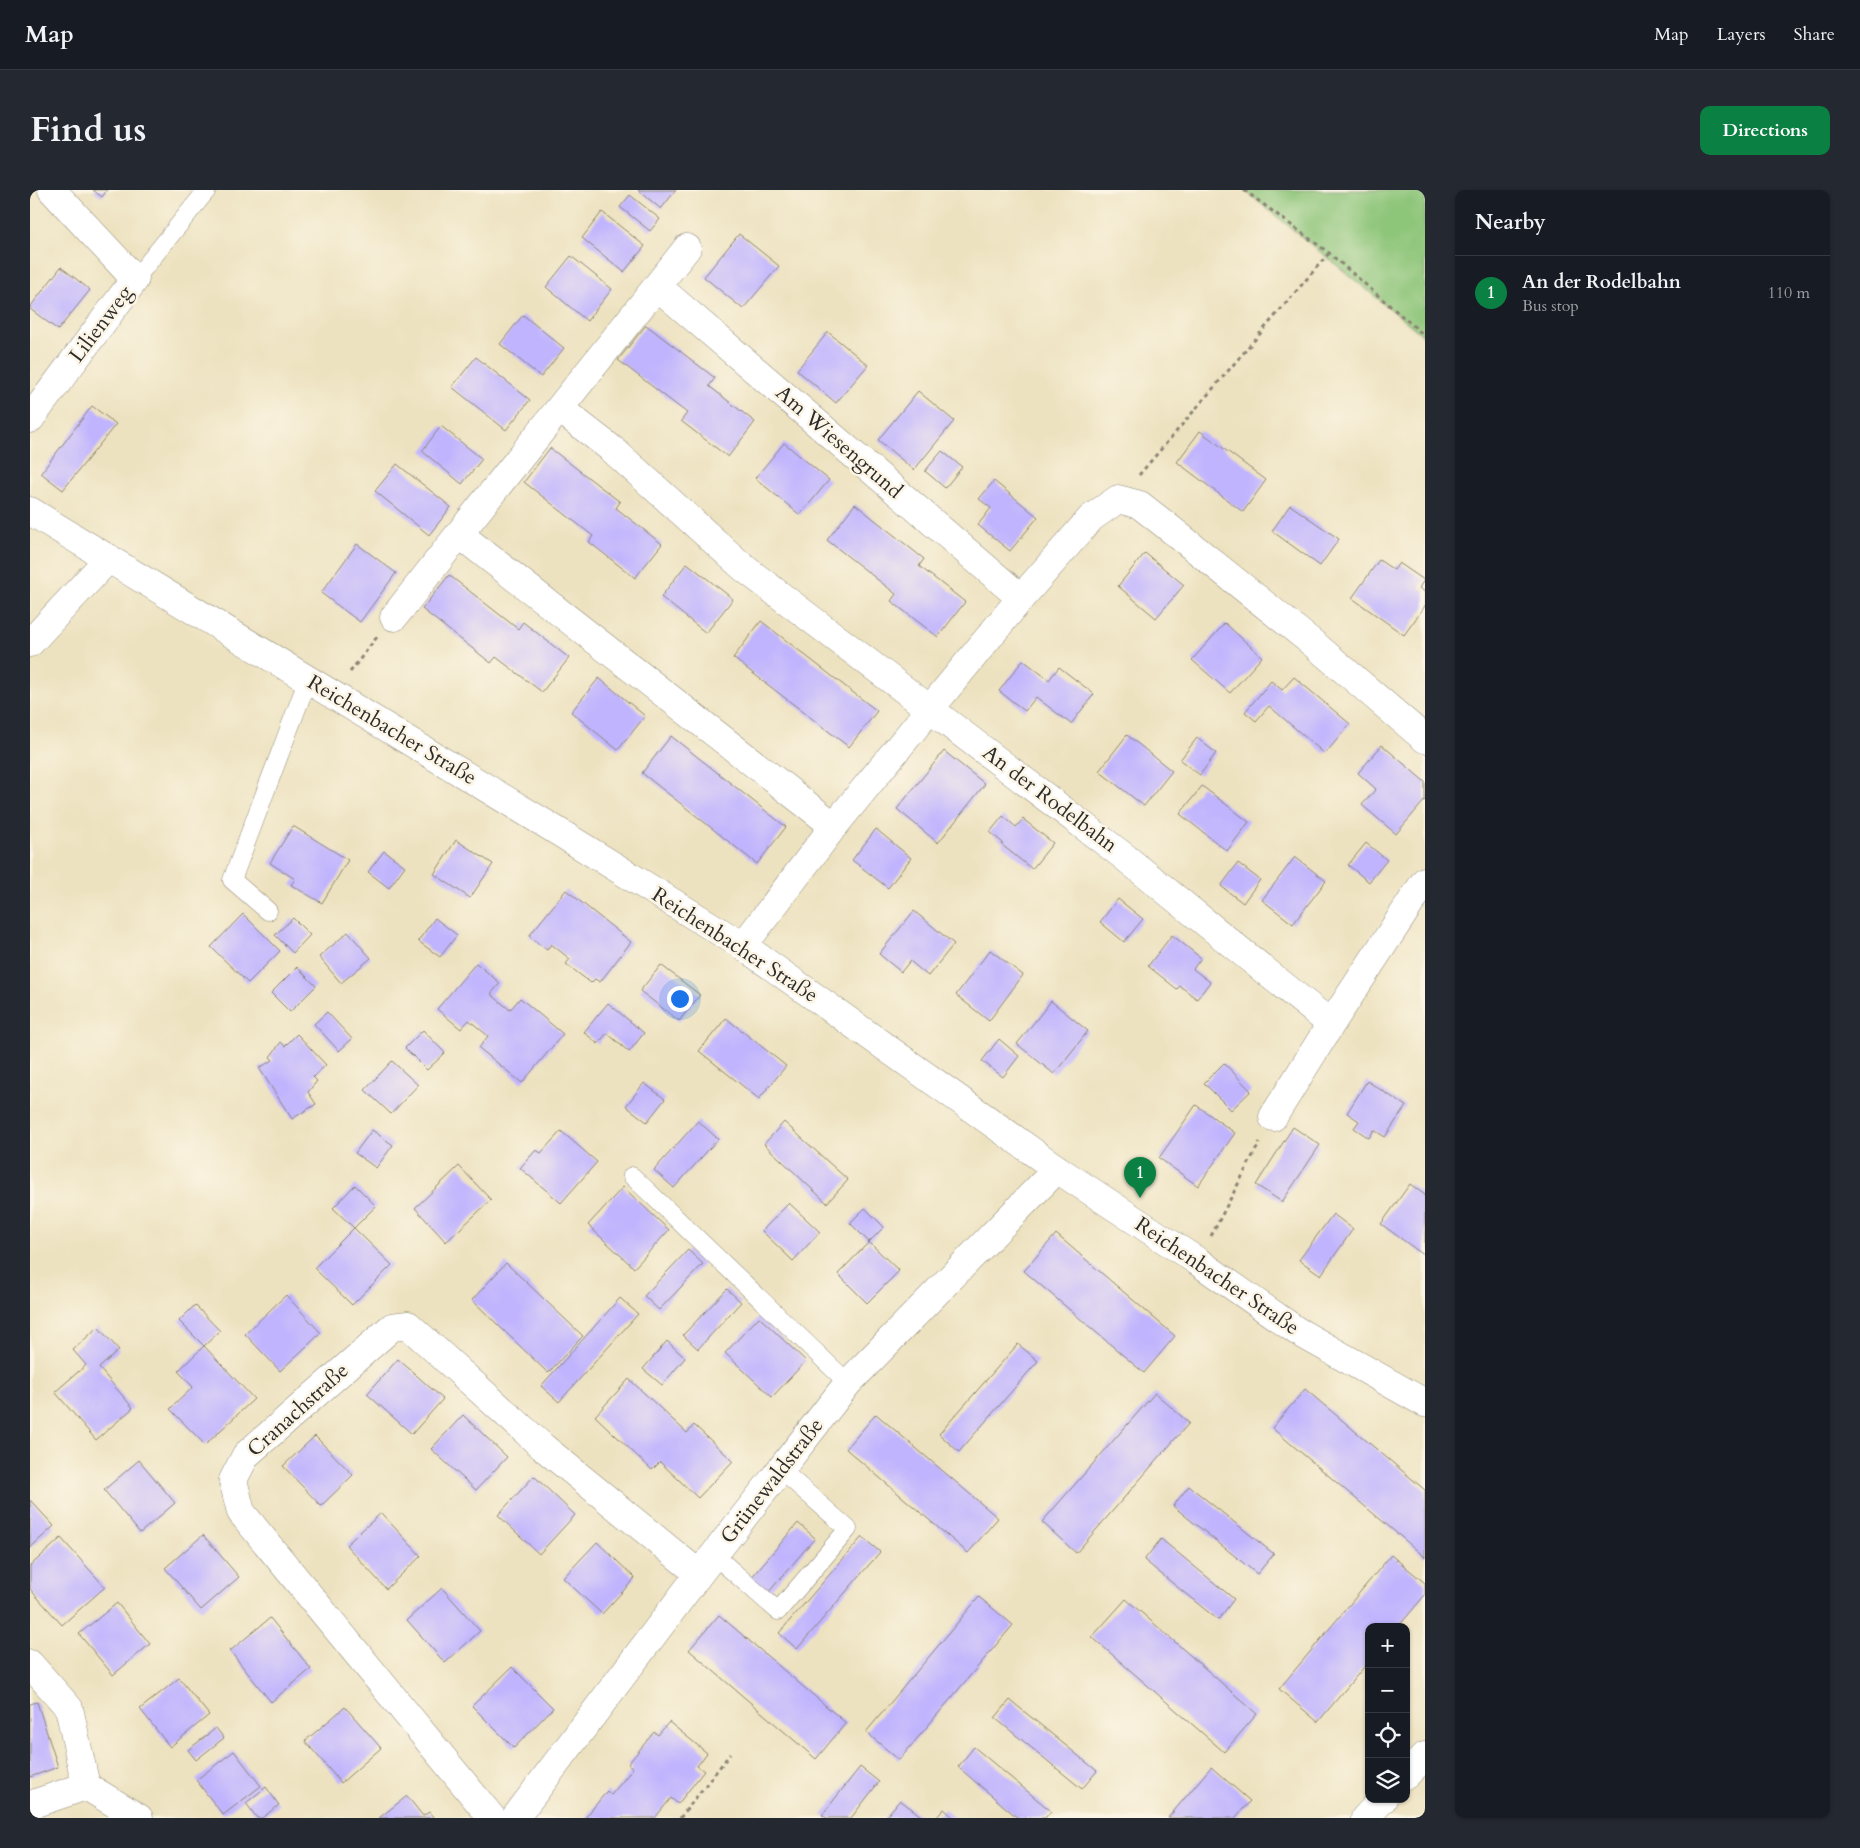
<!DOCTYPE html>
<meta charset="utf-8">
<style>
body{margin:0;font-family:Cardo,serif;background:#242831;color:#f1f3f6}
.controls{position:absolute;right:15px;bottom:15px;display:grid;overflow:hidden;border-radius:10px;box-shadow:0 1px 4px #0004}
.controls button{width:45px;height:45px;display:grid;place-items:center;padding:0;border:0;border-bottom:1px solid #363941;background:#171b24;color:#f1f3f6;font:25px sans-serif}
.you{position:absolute;left:649px;top:808px;width:18px;height:18px;margin:-12px;border:4px solid #fff;border-radius:50%;background:#1a73e8;box-shadow:0 0 0 8px #1a73e833}
.badge{display:grid;place-items:center;width:32px;height:32px;border-radius:50%;background:#0b8043;color:#fff;font-size:16px;font-weight:700}
.pin{position:absolute;translate:-50% -41px;filter:drop-shadow(0 1px 2px #0008)}
.pin::after{content:'';position:absolute;top:26px;width:18px;height:15px;background:inherit;clip-path:polygon(0 0,100% 0,50% 100%)}
.list{margin:0;padding:0;list-style:none}
h2{display:flex;justify-content:space-between;align-items:center;height:65px;margin:0;padding:0 20px;font-size:21px}
h2 small{font-size:16px;font-weight:400;color:#9ea1a6}
.list li{display:grid;grid-template-columns:32px 1fr auto;gap:15px;align-items:center;box-sizing:border-box;height:75px;padding:0 20px;border-top:1px solid #363941}
.list b{display:block;font-size:19px;white-space:nowrap}
.list p{margin:0;font-size:16px;white-space:nowrap;color:#9ea1a6}
.list em{font-size:16px;font-style:normal;color:#9ea1a6}
.icon{flex:none;width:28px;height:28px;fill:none;stroke:currentColor;stroke-width:2;stroke-linecap:round;stroke-linejoin:round}
.map{position:relative;flex:none;width:1395px;height:1628px;overflow:hidden;border-radius:10px}
header{display:flex;align-items:center;gap:30px;box-sizing:border-box;height:70px;padding:0 25px;background:#171b24;border-bottom:1px solid #363941}
header strong{font-size:24px}
nav{display:flex;gap:28px;margin-inline-start:auto;font-size:18px}
.intro{display:flex;align-items:center;justify-content:space-between;box-sizing:border-box;height:120px;padding:0 30px}
h1{margin:0;font-size:35px}
.button{padding:12px 22px;border-radius:10px;background:#0b8043;color:#fff;font-size:18px;font-weight:700}
main{display:flex;gap:30px;padding:0 30px}
aside{flex:1;background:#171b24;border-radius:10px;box-shadow:0 1px 4px #0004}
.map>svg:first-child{display:block}
</style>
<header>
<strong>Map</strong>
<nav><a>Map</a><a>Layers</a><a>Share</a></nav>
</header>
<div class="intro"><h1>Find us</h1><a class="button">Directions</a></div>
<main>
<div class="map">
<svg width="1395" height="1628" viewBox="0 0 1395 1628">
<rect width="100%" height="100%" fill="#fcf5e5"/>
<filter id="ink" filterUnits="userSpaceOnUse"><feTurbulence type="fractalNoise" baseFrequency=".02" numOctaves="2"/><feDisplacementMap in="SourceGraphic" scale="10" xChannelSelector="R" yChannelSelector="G"/><feConvolveMatrix kernelMatrix="1 2 1 2 8 2 1 2 1" color-interpolation-filters="sRGB"/></filter>
<filter id="wash" filterUnits="userSpaceOnUse"><feTurbulence type="fractalNoise" baseFrequency=".0096" numOctaves="4" result="noise"/><feDisplacementMap in="SourceGraphic" scale="20" xChannelSelector="R" yChannelSelector="G"/><feGaussianBlur stdDeviation="1.12" result="paint"/><feColorMatrix in="noise" values="0 0 0 0 0 0 0 0 0 0 0 0 0 0 0 0 0 1.4 0 .05"/><feComposite in="paint" operator="in"/></filter>
<g filter="url(#wash)">
<rect width="100%" height="100%" fill="#ede2c0"/>
<path fill="#8dc579" stroke="#5c7852" d="M1214,0H1395V147Z"/>
<g id="blocks">
<path fill="#c0b4fe" d="M63,0H77L72,7Z
M608,0H646L631,19Z
M600,5L630,29L620,41L590,17Z
M572,22L615,56L594,82L552,48Z
M709,44L749,76L713,119L674,87Z
M541,66L582,99L557,131L516,97Z
M31,77L60,100L28,140L0,119V117Z
M493,125L534,158L511,187L470,154Z
M616,135L685,188L679,196L725,232L698,267L651,231L657,223L588,170Z
M798,142L838,175L806,213L767,180Z
M446,167L500,210L476,240L422,197Z
M888,201L924,231L884,280L848,250Z
M62,216L86,234L33,300L11,283Z
M411,236L452,269L432,294L392,261Z
M1170,241L1236,290L1213,322L1147,272Z
M754,253L799,290L770,325L725,288Z
M520,258L590,312L586,318L632,354L605,388L559,352L563,346L494,292Z
M912,261L932,277L915,298L895,281Z
M367,274L421,317L399,345L345,301Z
M964,291L1008,327L980,361L948,335L961,318L949,309Z
M825,314L894,369L889,376L935,412L908,447L861,411L866,404L797,350Z
M1260,315L1309,349L1290,376L1242,341Z
M327,354L366,383L330,432L291,403Z
M1115,363L1154,395L1126,428L1088,396Z
M1349,370L1364,380L1369,373L1394,390L1389,398L1395,402V416L1374,445L1322,408Z
M657,373L703,409L676,443L631,407Z
M419,385L488,439L493,432L539,468L512,502L466,467L461,473L392,419Z
M731,431L847,521L819,557L703,468Z
M1195,433L1232,467L1200,503L1162,470Z
M993,470L1019,490L1029,477L1064,504L1041,534L1006,507L995,521L969,501Z
M1264,487L1320,534L1295,564L1239,516L1226,531L1215,522L1241,491L1252,500Z
M569,488L615,526L588,560L541,522Z
M1097,545L1142,581L1114,616L1069,581Z
M641,546L756,637L727,674L612,583Z
M1167,548L1186,563L1170,585L1150,570Z
M1352,555L1395,592V610L1366,644L1332,615L1346,599L1328,583Z
M914,561L955,594L908,653L867,619Z
M1172,596L1219,632L1197,661L1150,624Z
M973,626L986,637L993,629L1023,653L1002,679L972,655L973,653L960,642Z
M263,636L318,670L292,713L261,695L265,689L240,673Z
M846,639L881,668L858,698L822,670Z
M426,650L463,674L440,708L404,684Z
M1336,653L1357,670L1339,692L1318,675Z
M354,661L375,676L359,698L338,682Z
M1265,667L1296,691L1263,734L1232,710Z
M1208,673L1230,690L1213,713L1191,696Z
M536,700L601,752L570,792L565,789L561,793L536,774L540,769L521,754L517,760L499,746Z
M1088,709L1113,729L1094,752L1070,732Z
M884,721L924,754L898,786L880,771L871,782L849,764Z
M213,724L250,761L218,793L181,757Z
M263,728L280,745L263,763L245,745Z
M405,728L427,745L410,767L388,751Z
M318,742L341,768L311,793L289,767Z
M1142,745L1171,768L1163,779L1180,792L1167,809L1150,796L1147,799L1118,776Z
M960,760L993,785L959,831L926,805Z
M446,773L470,793L461,804L480,820L490,808L533,844L492,893L449,858L458,846L439,830L431,839L407,819Z
M631,775L670,805L649,831L610,801Z
M267,777L286,796L260,822L241,803Z
M1021,811L1058,841L1024,884L987,854Z
M578,813L614,843L599,862L577,843L568,854L554,842Z
M297,822L322,849L309,861L284,834Z
M696,828L756,876L729,909L669,861Z
M393,840L415,863L397,880L375,858Z
M267,844L296,875L283,887L287,891L278,902L286,914L262,929L229,878L243,870L240,867L251,852L255,856Z
M969,849L989,866L973,887L952,871Z
M362,871L388,895L361,924L335,900Z
M1194,873L1221,901L1201,920L1174,893Z
M1337,891L1376,916L1355,947L1344,940L1339,948L1324,938L1329,931L1317,923Z
M614,893L635,909L617,932L596,916Z
M1166,915L1205,943L1168,996L1129,968Z
M668,931L688,949L644,998L624,980Z
M754,932L818,990L797,1013L734,954Z
M1263,937L1290,955L1252,1012L1226,995Z
M342,940L363,955L346,978L325,963Z
M531,941L567,972L531,1013L490,978L506,960L511,963Z
M429,976L461,1010L416,1052L385,1018Z
M1380,994L1395,1005V1066L1351,1034Z
M325,995L346,1016L324,1038L362,1075L322,1115L284,1078L324,1038L303,1018Z
M593,997L639,1040L604,1078L558,1035Z
M759,1013L790,1042L763,1071L732,1041Z
M835,1018L854,1037L839,1052L869,1081L837,1113L808,1084L839,1052L820,1033Z
M1303,1024L1323,1039L1291,1085L1269,1070Z
M1026,1044L1145,1146L1114,1183L994,1081Z
M658,1060L673,1074L629,1120L614,1106Z
M476,1073L553,1146L518,1183L442,1110Z
M697,1099L711,1112L668,1159L653,1145Z
M256,1105L291,1143L250,1181L215,1144Z
M590,1108L608,1124L529,1212L511,1196Z
M165,1115L190,1141L174,1156L149,1131Z
M729,1127L776,1171L742,1207L695,1163Z
M68,1137L89,1160L69,1178L103,1218L66,1250L25,1202L56,1175L43,1160Z
M637,1151L655,1168L632,1195L613,1179Z
M988,1154L1008,1171L929,1262L909,1244Z
M174,1156L224,1209L175,1255L140,1219L163,1197L148,1181Z
M368,1169L413,1209L382,1244L337,1204Z
M599,1189L657,1243L664,1235L703,1271L668,1308L630,1272L622,1280L565,1226Z
M1275,1199L1395,1300V1367L1242,1238Z
M1125,1203L1159,1233L1046,1363L1012,1332Z
M846,1224L968,1328L938,1363L816,1259Z
M433,1225L477,1267L446,1300L401,1259Z
M285,1246L323,1285L291,1316L253,1276Z
M109,1270L145,1313L110,1343L74,1300Z
M504,1286L545,1325L509,1364L468,1325Z
M1159,1296L1244,1364L1227,1384L1143,1316Z
M0,1310L24,1336L0,1358Z
M351,1323L391,1366L356,1399L316,1355Z
M768,1333L785,1348L737,1404L720,1389Z
M173,1345L209,1387L171,1420L135,1378Z
M832,1347L850,1362L767,1459L749,1443Z
M31,1348L75,1397L32,1435L0,1399V1376Z
M1131,1349L1204,1409L1188,1430L1114,1370Z
M567,1352L605,1388L572,1424L533,1388Z
M1361,1365L1395,1393V1405L1368,1437H1339V1471L1288,1532L1249,1499Z
M412,1398L450,1441L415,1473L377,1430Z
M949,1407L983,1435L869,1570L836,1542Z
M1096,1409L1227,1524L1194,1562L1062,1447Z
M87,1413L120,1454L83,1485L49,1444Z
M689,1425L816,1533L786,1569L659,1460Z
M240,1428L281,1479L241,1512L200,1461Z
M482,1477L523,1518L484,1558L442,1516Z
M149,1488L179,1525L140,1557L110,1519Z
M980,1510L1067,1581L1052,1599L965,1528Z
M7,1512L28,1577L0,1587V1514Z
M315,1517L351,1558L311,1593L275,1551Z
M639,1532L677,1563L667,1576L674,1581L648,1614L641,1608L625,1628H555L577,1601L581,1605L592,1592L603,1578L598,1574L624,1542L628,1545Z
M186,1538L194,1548L166,1570L158,1560Z
M944,1557L1021,1621L1015,1628H988L928,1577Z
M204,1561L231,1596L193,1625L166,1590Z
M830,1577L849,1592L821,1628H796L792,1625Z
M1181,1577L1220,1611L1205,1628H1138Z
M236,1597L249,1615L232,1628H227L216,1613Z
M377,1606L393,1626L399,1622L404,1628H349Z
M870,1610L891,1626L889,1628H855Z
M914,1619L924,1628H906Z"/>
</g>
</g>
<g filter="url(#ink)">
<use href="#blocks" fill-opacity="0" stroke="#8c8676" stroke-width="1"/>
<g fill="none" stroke-linecap="round" stroke-linejoin="round">
<defs>
<path id="lane" d="M105,89L177,0
M238,721L202,690L278,489
M602,986L818,1193
M684,1365L748,1421L818,1339L750,1279"/>
<path id="street" d="M627,96L657,58
M530,219L583,260L714,378L1092,665L1301,834
M0,229L105,89L22,0
M364,427L429,344
M0,453L79,368
M804,636L429,344L627,96L991,408
M713,756L804,636L991,408L1061,328L1088,309L1110,315L1133,333L1285,455L1395,549
M1243,927L1301,834L1395,691
M0,1474L39,1518L56,1596
M1376,1585L1395,1566
M0,1615L56,1596L109,1628
M462,1628L211,1322L203,1290L216,1265L362,1137L378,1135L513,1257L669,1384
M485,1628L669,1384L818,1193L1027,979
M1335,1628L1353,1609"/>
<path id="secondary" d="M0,321L519,636L713,756L1027,979L1167,1071L1267,1141L1395,1213"/>
</defs>
<use href="#lane" stroke="#8c8676" stroke-width="19"/>
<use href="#street" stroke="#8c8676" stroke-width="29"/>
<use href="#secondary" stroke="#8c8676" stroke-width="29"/>
<path stroke="#8c8676" stroke-width="3" stroke-dasharray="4 4" stroke-linecap="butt" d="M1214,0L1299,63L1395,146
M1109,285L1299,63
M320,482L347,447
M1181,1046L1230,952
M650,1628L700,1564"/>
<use href="#lane" stroke="#fff" stroke-width="18"/>
<use href="#street" stroke="#fff" stroke-width="28"/>
<use href="#secondary" stroke="#fff" stroke-width="28"/>
</g>
</g>
<g text-anchor="middle" dominant-baseline="central" stroke-width="5" stroke-linejoin="round" paint-order="stroke">
<g font-size="21" fill="#2b2b2b" stroke="#fcf5e5">
<text transform="translate(71 134) rotate(-53)">Lilienweg</text>
<text transform="translate(809 252) rotate(41)">Am Wiesengrund</text>
<text transform="translate(362 540) rotate(31)">Reichenbacher Straße</text>
<text transform="translate(1020 609) rotate(37)">An der Rodelbahn</text>
<text transform="translate(705 755) rotate(33)">Reichenbacher Straße</text>
<text transform="translate(1187 1086) rotate(34)">Reichenbacher Straße</text>
<text transform="translate(268 1220) rotate(-42)">Cranachstraße</text>
<text transform="translate(742 1291) rotate(-52)">Grünewaldstraße</text>
</g>
</g>
</svg>
<div class="controls">
<button>+</button>
<button>−</button>
<button><svg class="icon" aria-label="locate" viewBox="0 0 24 24"><circle cx="12" cy="12" r="6"/><path d="M12 2v4M12 18v4M2 12h4M18 12h4"/></svg></button>
<button><svg class="icon" aria-label="layers" viewBox="0 0 24 24"><path d="M12 4l9 5-9 5-9-5zM3 14l9 5 9-5"/></svg></button>
</div>
<div class="you"></div>
<div class="pin badge" style="left:1110px;top:1008px">1</div>
</div>
<aside>
<h2>Nearby<small></small></h2>
<ul class="list">
<li><span class="badge">1</span><div><b>An der Rodelbahn</b><p>Bus stop</p></div><em>110 m</em></li>
</ul>
</aside>
</main>
